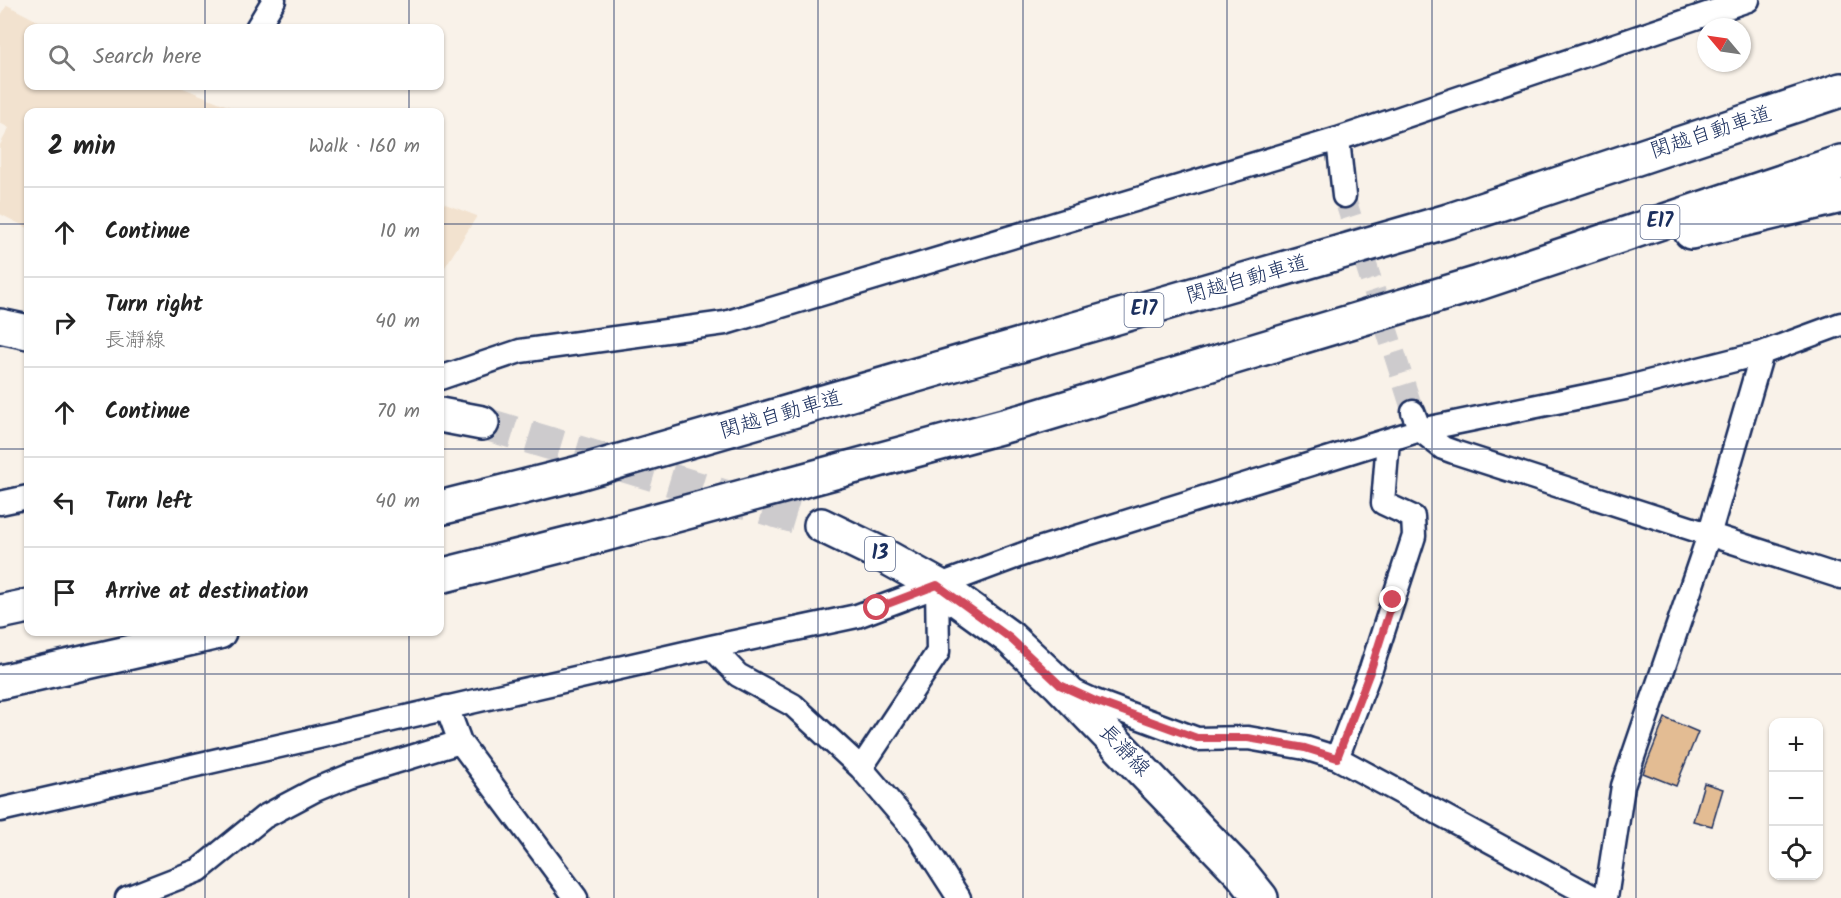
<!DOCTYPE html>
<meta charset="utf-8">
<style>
body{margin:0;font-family:Kalam,"Klee One",sans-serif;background:#f2f2f2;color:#222}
.controls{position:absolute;right:18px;bottom:18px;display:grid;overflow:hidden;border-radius:12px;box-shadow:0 2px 4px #0004}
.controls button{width:54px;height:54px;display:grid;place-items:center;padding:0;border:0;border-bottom:2px solid #e0e0e0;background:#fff;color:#222;font:30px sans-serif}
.compass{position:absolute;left:1697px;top:18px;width:54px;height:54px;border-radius:50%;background:#fff;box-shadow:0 2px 4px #0004;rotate:299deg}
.stop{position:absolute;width:18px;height:18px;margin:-14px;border:4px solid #d1495b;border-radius:50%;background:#fff}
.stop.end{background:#d1495b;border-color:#fff;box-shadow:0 2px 6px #0008}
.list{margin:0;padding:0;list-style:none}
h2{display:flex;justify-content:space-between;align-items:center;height:78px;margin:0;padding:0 24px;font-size:26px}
h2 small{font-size:20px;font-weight:400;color:#767676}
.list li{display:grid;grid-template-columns:39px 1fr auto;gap:18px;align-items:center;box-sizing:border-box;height:90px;padding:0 24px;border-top:2px solid #e0e0e0}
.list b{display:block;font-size:22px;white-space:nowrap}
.list p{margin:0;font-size:20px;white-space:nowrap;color:#767676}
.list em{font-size:20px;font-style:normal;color:#767676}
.icon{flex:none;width:33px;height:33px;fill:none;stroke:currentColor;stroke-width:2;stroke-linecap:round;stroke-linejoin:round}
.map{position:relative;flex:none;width:1841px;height:898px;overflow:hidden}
.search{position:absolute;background:#fff;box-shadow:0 2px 4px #0004;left:24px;top:24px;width:420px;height:66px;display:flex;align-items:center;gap:15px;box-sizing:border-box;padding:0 21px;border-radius:12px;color:#767676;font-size:22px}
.panel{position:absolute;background:#fff;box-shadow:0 2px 4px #0004;left:24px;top:108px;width:420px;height:528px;border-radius:12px}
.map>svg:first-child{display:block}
</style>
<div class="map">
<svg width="1841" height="898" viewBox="0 0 1841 898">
<rect width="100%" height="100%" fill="#f9f2e9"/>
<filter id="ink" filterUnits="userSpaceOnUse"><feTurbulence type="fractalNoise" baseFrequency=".0167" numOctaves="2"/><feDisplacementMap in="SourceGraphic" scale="12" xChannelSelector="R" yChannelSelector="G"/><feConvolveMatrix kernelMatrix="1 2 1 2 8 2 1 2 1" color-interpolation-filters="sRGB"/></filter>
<g filter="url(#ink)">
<path fill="#f2e2cf" d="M7,5L51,28H28V86H178L243,112H28V228L0,214V145L9,128L0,123V17Z
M440,202L477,216L440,275Z"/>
<path fill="#e3bc93" stroke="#1b2f5e" stroke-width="1.5" d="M1665,718L1698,732L1676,786L1643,773Z
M1704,783L1723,789L1712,826L1693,821Z"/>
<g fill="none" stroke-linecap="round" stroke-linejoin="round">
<path stroke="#cdcbcd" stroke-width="22" stroke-dasharray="22 11" stroke-linecap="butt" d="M1344,196L1413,412"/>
<path stroke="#cdcbcd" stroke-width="33" stroke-dasharray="33 16" stroke-linecap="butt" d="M482,423L821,525"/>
<defs>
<path id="street" d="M257,28L274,0
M1338,139L1344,196
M440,378L520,351L725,323L1338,139L1748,0
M1413,412L1420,430L1443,448L1454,452L1841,577
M0,503L28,497
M711,647L738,675L793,705L861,768L919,836L959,898
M1073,691L1095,701L1197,739L1248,738L1305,748L1337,758L1595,898
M447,707L460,742L576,898
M1337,758L1371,669L1414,536L1413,517L1383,503L1388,440
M861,768L938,652L937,585
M0,810L711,647L857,616L1026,553L1420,430L1625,388L1762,353L1841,324
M127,898L199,870L264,817L315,790L349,776L460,742
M1606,898L1623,786L1709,535L1762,353"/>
<path id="primary" d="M0,326L28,332
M440,415L482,423
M821,525L881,554L937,585L1010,638L1060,685L1241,873L1261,898"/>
<path id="highway" d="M1691,232L1841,196
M440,508L575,474L1448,221L1841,90
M440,576L591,538L1026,420L1479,283L1841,162
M0,612L28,606
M0,682L219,632"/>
</defs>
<use href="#street" stroke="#1b2f5e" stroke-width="27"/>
<use href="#primary" stroke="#1b2f5e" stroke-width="38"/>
<use href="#highway" stroke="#1b2f5e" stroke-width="38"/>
<use href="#street" stroke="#fff" stroke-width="22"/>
<use href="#primary" stroke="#fff" stroke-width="33"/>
<use href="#highway" stroke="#fff" stroke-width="33"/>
</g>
</g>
<g fill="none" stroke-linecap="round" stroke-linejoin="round" filter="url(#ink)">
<path stroke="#d1495b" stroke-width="8" d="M877,608L937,585L1010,638L1060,685L1095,701L1197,738H1248L1305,748L1337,758L1371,669L1393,600"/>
</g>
<path fill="none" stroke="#1b2f5e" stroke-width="1.5" stroke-opacity="0.55" d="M205,0V28M409,0V28M614,0V898M818,0V898M1023,0V898M1227,0V898M1432,0V898M1636,0V898M205,86V112M409,86V112M0,224H28M440,224H1841M0,449H28M440,449H1841M205,632V898M409,632V898M0,674H1841"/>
<g text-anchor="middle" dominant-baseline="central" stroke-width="4.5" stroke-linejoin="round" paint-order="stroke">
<g fill="#fff" stroke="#5f6d8e" stroke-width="1.5">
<rect x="1640.5" y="205" width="39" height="34" rx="4.5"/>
<rect x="1124.5" y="293" width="39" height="34" rx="4.5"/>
<rect x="865" y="537" width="30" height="34" rx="4.5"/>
</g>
<g font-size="20" font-weight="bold" fill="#1b2f5e">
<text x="1660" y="222">E17</text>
<text x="1144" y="310">E17</text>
<text x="880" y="554">13</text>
</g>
<g font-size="21" fill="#1b2f5e" stroke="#fff">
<text transform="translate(1711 133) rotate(-18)">関越自動車道</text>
<text transform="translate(1247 280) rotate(-16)">関越自動車道</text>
<text transform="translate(781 415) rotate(-16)">関越自動車道</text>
<text transform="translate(1124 751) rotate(46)">長瀞線</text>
</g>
</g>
</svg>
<div class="controls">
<button>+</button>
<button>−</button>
<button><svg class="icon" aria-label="locate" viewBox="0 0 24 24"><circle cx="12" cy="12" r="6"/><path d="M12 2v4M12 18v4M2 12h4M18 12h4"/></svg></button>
</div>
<svg class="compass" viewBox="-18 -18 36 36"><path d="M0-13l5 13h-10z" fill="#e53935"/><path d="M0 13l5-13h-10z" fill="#767676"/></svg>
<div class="stop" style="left:877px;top:608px"></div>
<div class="stop end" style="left:1393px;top:600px"></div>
<div class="search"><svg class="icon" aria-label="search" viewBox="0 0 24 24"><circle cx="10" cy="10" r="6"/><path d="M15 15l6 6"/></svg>Search here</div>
<section class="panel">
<h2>2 min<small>Walk · 160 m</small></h2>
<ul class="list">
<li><svg class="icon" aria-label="ahead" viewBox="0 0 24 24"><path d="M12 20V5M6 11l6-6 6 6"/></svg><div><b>Continue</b></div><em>10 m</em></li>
<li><svg class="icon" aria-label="right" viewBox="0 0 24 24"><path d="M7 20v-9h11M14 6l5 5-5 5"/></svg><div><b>Turn right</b><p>長瀞線</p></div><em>40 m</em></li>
<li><svg class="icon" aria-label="ahead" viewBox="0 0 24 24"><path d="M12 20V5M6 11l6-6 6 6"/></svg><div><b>Continue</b></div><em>70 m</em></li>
<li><svg class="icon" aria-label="left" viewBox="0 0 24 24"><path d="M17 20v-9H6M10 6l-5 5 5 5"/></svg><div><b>Turn left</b></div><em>40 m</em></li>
<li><svg class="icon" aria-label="arrive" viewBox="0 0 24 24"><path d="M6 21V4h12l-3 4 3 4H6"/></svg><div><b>Arrive at destination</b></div></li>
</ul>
</section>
</div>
